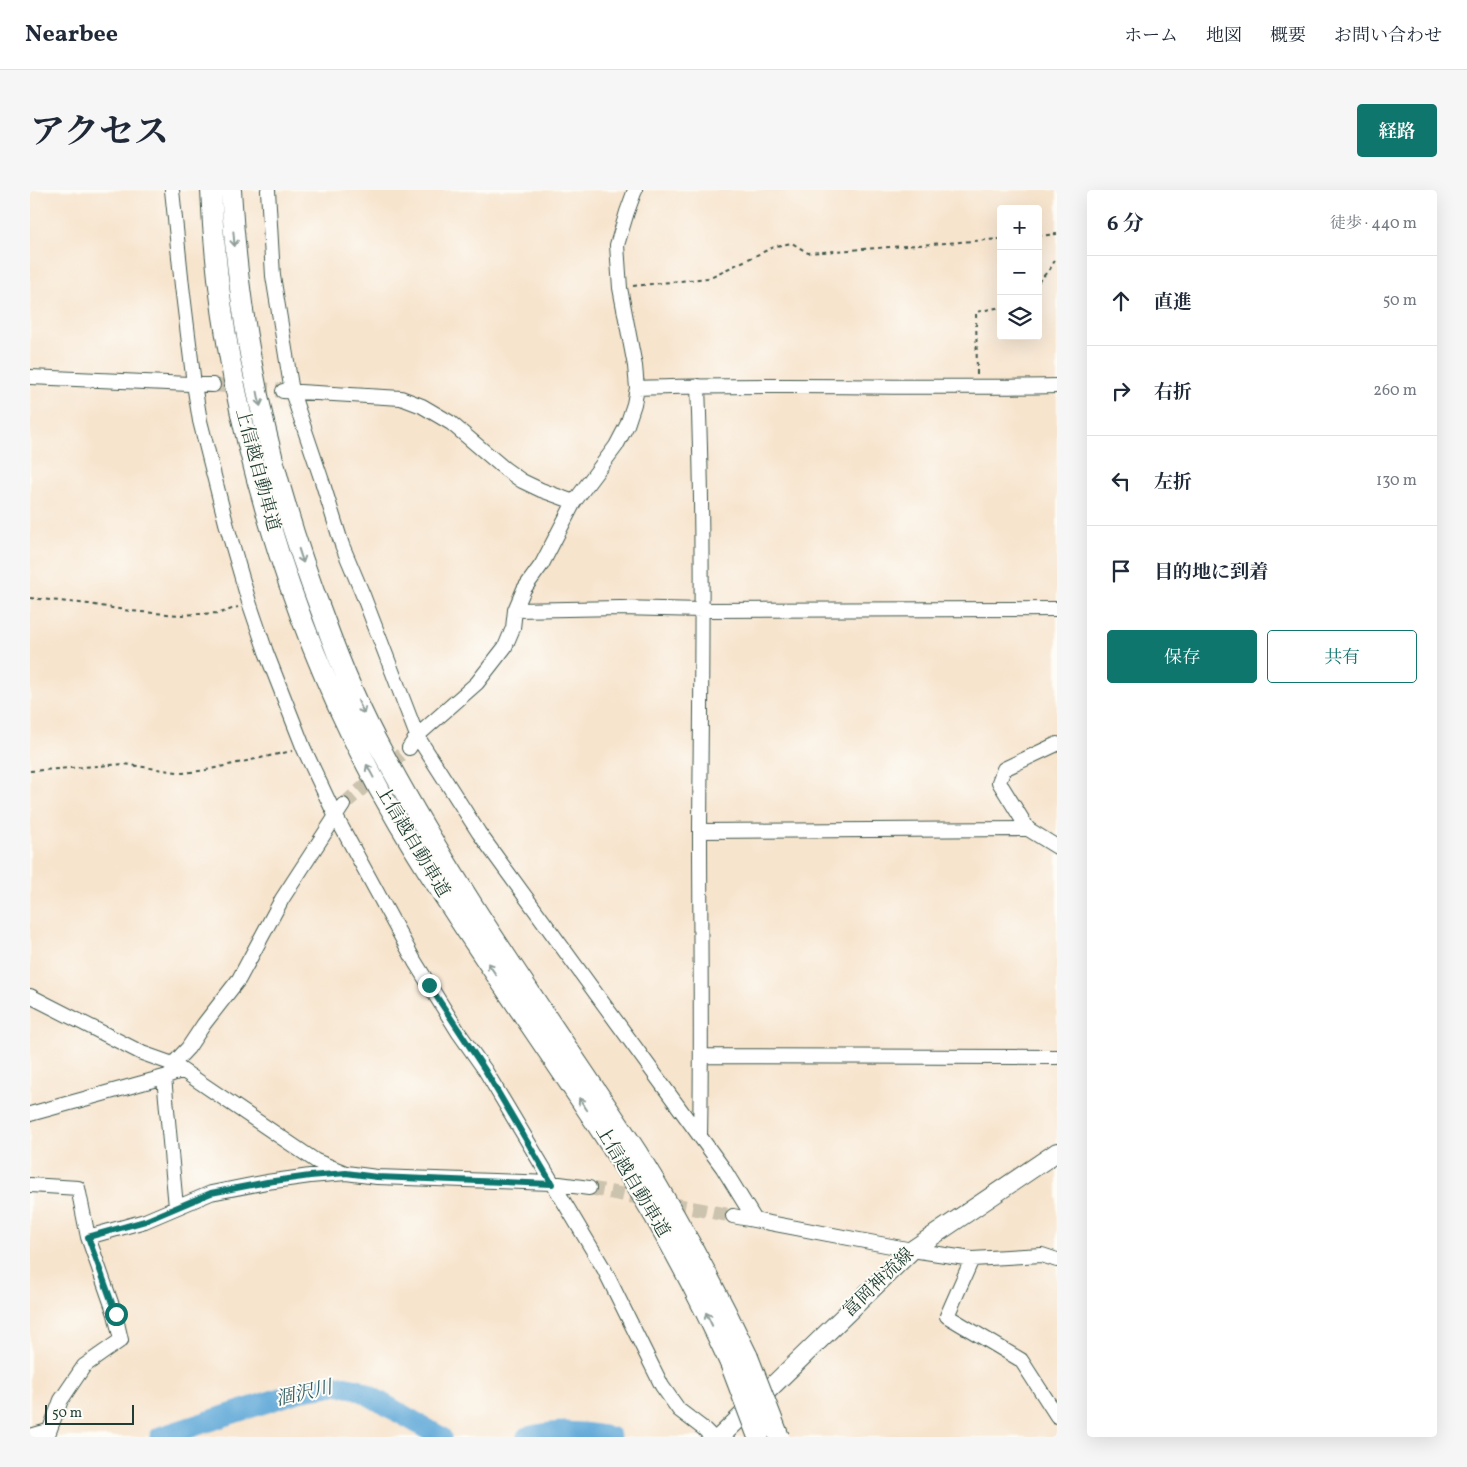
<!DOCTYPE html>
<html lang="ja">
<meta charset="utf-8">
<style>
body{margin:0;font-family:Vollkorn,"Noto Serif JP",serif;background:#f6f6f7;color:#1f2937}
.controls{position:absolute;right:15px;top:15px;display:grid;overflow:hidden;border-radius:5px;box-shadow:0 5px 20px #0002}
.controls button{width:45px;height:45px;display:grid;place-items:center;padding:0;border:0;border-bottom:1px solid #e0e1e3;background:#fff;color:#1f2937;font:25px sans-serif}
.scale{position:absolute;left:15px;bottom:12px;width:89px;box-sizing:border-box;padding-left:5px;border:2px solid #1f3d34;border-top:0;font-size:14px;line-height:18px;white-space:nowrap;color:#1f3d34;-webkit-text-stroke:4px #fdfcf7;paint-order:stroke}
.stop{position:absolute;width:15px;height:15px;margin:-11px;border:4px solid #0f766e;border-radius:50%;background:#fff}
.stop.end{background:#0f766e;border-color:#fff;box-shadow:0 1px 5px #0008}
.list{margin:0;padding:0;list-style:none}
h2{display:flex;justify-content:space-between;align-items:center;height:65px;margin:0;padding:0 20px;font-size:21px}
h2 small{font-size:16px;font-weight:400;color:#747a83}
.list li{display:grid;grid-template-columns:32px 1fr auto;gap:15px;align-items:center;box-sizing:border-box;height:90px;padding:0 20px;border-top:1px solid #e0e1e3}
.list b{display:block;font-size:19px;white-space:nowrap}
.list em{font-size:16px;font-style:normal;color:#747a83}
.actions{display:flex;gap:10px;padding:15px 20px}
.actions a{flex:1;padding:11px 0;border:1px solid #0f766e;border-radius:5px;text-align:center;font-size:18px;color:#0f766e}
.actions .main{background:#0f766e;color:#fff}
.icon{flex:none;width:28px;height:28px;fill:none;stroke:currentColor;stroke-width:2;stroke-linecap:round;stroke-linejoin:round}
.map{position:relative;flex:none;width:1027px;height:1247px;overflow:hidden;border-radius:5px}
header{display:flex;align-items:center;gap:30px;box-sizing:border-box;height:70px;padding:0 25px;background:#fff;border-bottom:1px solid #e0e1e3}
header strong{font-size:24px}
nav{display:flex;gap:28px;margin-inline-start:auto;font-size:18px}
.intro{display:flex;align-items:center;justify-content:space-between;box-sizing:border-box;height:120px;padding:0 30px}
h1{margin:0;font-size:35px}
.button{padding:12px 22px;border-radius:5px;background:#0f766e;color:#fff;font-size:18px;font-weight:700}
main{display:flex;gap:30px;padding:0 30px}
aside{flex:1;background:#fff;border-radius:5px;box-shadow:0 5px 20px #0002}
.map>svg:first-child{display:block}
</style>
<header>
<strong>Nearbee</strong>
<nav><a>ホーム</a><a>地図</a><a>概要</a><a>お問い合わせ</a></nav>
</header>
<div class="intro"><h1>アクセス</h1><a class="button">経路</a></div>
<main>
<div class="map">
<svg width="1027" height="1247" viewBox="0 0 1027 1247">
<rect width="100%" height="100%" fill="#fdfcf7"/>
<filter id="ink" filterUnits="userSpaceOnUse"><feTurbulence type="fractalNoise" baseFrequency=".02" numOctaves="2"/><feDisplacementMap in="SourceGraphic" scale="10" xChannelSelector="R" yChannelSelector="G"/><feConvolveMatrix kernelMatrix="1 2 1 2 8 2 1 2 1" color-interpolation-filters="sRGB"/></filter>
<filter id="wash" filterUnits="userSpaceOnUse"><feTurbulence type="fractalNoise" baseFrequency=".0096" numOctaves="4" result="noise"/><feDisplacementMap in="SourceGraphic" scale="20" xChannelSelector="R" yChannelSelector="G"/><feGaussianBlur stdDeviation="1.12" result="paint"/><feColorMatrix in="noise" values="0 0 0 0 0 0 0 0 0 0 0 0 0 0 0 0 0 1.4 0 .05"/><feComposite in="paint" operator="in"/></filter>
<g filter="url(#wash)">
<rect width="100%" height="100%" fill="#f7e4cd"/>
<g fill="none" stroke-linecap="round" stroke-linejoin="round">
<path stroke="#60a9d8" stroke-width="21" d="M130,1247L278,1199L307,1195L328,1199L411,1247
M497,1247C529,1240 549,1241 580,1247"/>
</g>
</g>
<g filter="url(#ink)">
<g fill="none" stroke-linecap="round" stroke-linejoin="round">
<path stroke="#ccc3ae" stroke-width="14" stroke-dasharray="14 7" stroke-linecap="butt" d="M183,195L253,201
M313,615L379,558
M559,998L703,1026"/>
<defs>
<path id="minor" d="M142,0L152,96L164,194L170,231L196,333L219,412L236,462L274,559L305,625L385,772L429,843L455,880L574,1079L632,1196L649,1220L674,1239L682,1247
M238,0L243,86L262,202L292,291L312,355L333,405L387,546L449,643L693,978L725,1030
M0,187L183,195
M668,196C674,344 671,492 670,641C670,742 672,844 670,946
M607,198C747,193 887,199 1027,196
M253,201L371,208L392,216L421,233L475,279L492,291L511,300L544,312
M485,420L590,418L672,420L1027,419
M1027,554L974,579L969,592L998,639L1027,657
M379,558L387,546L447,493L475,457L483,438L485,420L494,399L512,374L544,312L586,256L597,235L604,214L607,198L605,176L590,98L587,55L597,22L605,0
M670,641L998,639
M0,806L112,863L143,874L286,971L313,982
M672,866L1027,867
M143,874L158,858L174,834L209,789L252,709L313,615
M134,887L146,1017
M0,924L134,887L151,881
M0,995L48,998L58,1047
M703,1026L882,1060L942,1069L1012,1065L1027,1070
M942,1069L917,1126L991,1170L1027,1226
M0,1246L18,1241
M17,1247L31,1210L54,1176L91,1150L85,1124L58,1047L115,1031L181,1003L237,992L280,986L316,983L347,987L522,993L559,998"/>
<path id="major" d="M690,1247L882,1060L1027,962"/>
<path id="highway" d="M181,0C190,212 261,451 369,634C438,750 519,858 591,972C633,1036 668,1104 700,1173
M201,0C209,146 241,290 293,426C310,473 329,520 353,563C427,702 522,833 608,964C649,1030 685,1097 718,1167"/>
</defs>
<use href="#minor" stroke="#3f564b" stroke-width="16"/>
<use href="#major" stroke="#3f564b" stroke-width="20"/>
<use href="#highway" stroke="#3f564b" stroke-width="22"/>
<path stroke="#3f564b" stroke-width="2" stroke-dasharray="4 4" stroke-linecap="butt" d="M1008,46L1027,44
M1008,92L1020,79L1027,67
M603,96L678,88L746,56L762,53L778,63L971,49
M947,184L946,122L971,117
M0,408L59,414L100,421L149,425L190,423L208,417
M0,581L94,574L153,583L176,580L262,561"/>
<use href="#minor" stroke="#fff" stroke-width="14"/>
<use href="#major" stroke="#fff" stroke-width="18"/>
<use href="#highway" stroke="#fff" stroke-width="20"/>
<defs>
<path id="highway-bridge" d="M718,1167L749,1247
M700,1173L728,1247"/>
</defs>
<use href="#highway-bridge" stroke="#3f564b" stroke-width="22" stroke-linecap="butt"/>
<use href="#highway-bridge" stroke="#fff" stroke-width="20"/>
</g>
<defs><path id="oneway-shaft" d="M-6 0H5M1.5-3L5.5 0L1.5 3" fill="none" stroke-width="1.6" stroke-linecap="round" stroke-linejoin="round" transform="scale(1.25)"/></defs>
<g stroke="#8f9e9a">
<use href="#oneway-shaft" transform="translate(204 49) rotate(85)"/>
<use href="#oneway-shaft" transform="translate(229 209) rotate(79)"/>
<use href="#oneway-shaft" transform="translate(271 366) rotate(72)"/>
<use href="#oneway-shaft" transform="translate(331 517) rotate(65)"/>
<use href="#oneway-shaft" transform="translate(340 581) rotate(-118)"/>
<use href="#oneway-shaft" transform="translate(462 779) rotate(-124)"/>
<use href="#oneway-shaft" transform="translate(553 914) rotate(-124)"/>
<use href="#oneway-shaft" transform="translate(679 1129) rotate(-115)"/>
</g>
</g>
<g fill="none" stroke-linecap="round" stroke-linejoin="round" filter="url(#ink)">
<path stroke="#0f766e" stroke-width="6" d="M86,1124L58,1047L115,1031L181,1003L237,992L280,986L316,983L347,987L522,994L455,880L399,795"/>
</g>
<g text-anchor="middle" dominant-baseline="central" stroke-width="4" stroke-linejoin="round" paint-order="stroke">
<g font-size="18" fill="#1f3d34" stroke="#fdfcf7">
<text transform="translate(227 280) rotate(75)">上信越自動車道</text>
<text transform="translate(382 652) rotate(59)">上信越自動車道</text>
<text transform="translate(602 992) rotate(59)">上信越自動車道</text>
<text transform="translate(849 1093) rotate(-44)">富岡神流線</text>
</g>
<g font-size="19" font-style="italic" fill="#325d65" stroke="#fdfcf7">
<text transform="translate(274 1204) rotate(-13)">涸沢川</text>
</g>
</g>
</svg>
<div class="controls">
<button>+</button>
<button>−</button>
<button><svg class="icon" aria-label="layers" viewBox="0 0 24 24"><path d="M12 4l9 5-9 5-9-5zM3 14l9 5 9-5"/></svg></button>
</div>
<div class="scale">50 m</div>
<div class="stop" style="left:86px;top:1124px"></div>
<div class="stop end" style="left:399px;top:795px"></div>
</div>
<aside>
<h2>6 分<small>徒歩 · 440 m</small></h2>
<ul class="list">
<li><svg class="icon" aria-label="ahead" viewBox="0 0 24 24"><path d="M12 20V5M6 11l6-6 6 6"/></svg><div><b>直進</b></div><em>50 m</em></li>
<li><svg class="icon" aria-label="right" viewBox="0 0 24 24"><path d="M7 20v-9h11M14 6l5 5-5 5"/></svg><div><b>右折</b></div><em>260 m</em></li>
<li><svg class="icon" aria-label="left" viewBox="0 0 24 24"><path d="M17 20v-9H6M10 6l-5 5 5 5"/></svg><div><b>左折</b></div><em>130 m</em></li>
<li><svg class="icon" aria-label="arrive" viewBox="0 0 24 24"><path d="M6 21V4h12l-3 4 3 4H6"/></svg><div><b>目的地に到着</b></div></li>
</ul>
<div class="actions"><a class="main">保存</a><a>共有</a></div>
</aside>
</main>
